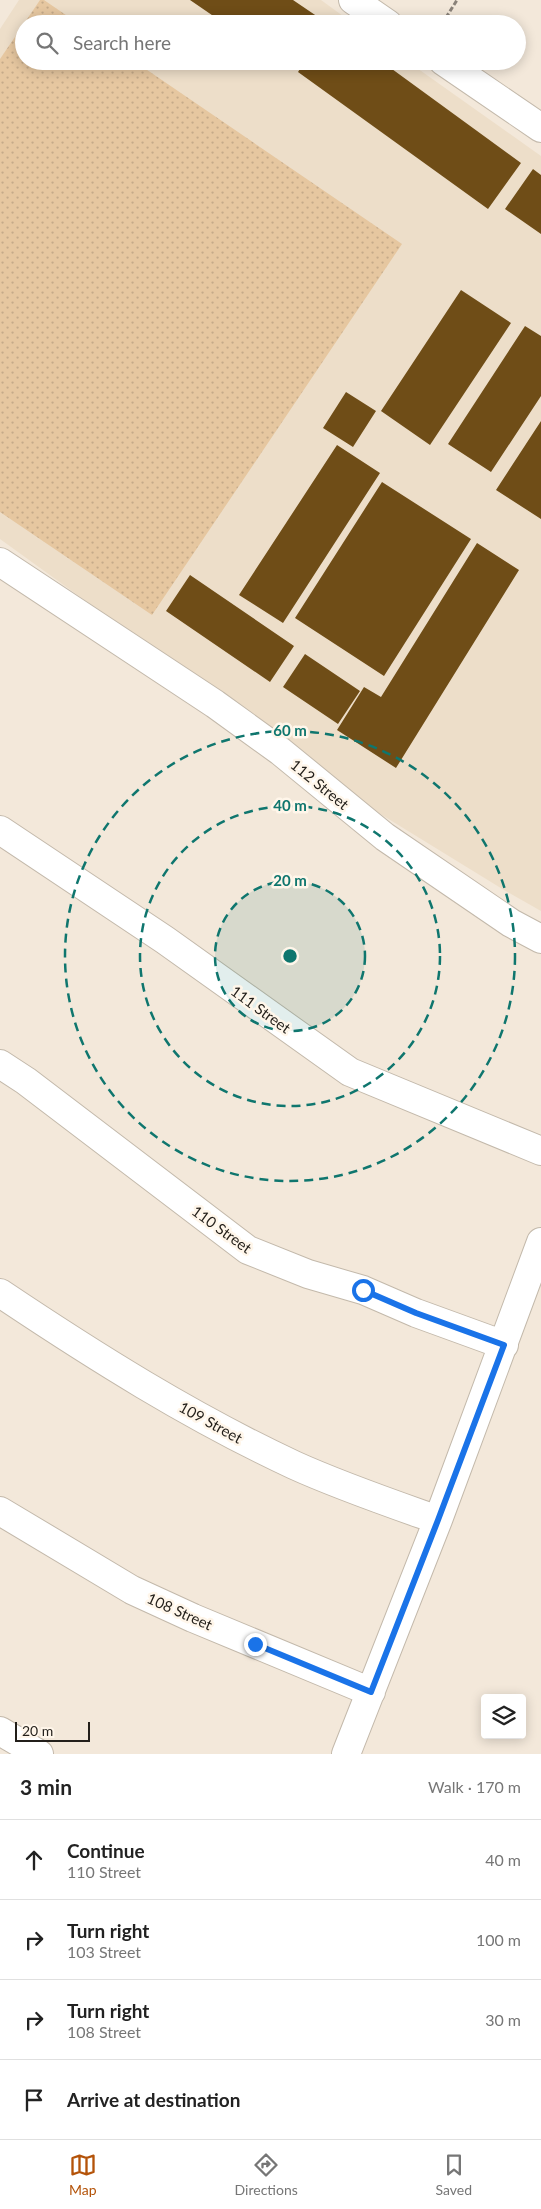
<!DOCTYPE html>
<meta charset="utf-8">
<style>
body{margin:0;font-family:Lato,sans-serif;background:#f6f6f6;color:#222}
.controls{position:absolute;right:15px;bottom:15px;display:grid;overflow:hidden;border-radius:5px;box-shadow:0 2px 12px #0003}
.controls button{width:45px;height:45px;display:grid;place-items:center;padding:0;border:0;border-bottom:1px solid #e0e0e0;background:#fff;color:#222;font:25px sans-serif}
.scale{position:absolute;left:15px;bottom:12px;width:75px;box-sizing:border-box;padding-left:5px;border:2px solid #231f1a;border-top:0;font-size:14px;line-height:18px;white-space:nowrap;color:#231f1a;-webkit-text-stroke:4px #fff6ea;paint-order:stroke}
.stop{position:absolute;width:15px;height:15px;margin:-11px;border:4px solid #1a73e8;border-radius:50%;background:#fff}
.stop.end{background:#1a73e8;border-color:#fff;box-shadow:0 1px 5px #0008}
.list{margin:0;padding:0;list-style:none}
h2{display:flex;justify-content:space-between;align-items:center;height:65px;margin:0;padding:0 20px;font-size:21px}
h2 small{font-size:16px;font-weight:400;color:#767676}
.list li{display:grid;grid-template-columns:32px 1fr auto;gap:15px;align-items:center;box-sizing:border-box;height:80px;padding:0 20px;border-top:1px solid #e0e0e0}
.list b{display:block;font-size:19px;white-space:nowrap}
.list p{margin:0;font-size:16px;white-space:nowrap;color:#767676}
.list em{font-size:16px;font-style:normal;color:#767676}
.icon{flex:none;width:28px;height:28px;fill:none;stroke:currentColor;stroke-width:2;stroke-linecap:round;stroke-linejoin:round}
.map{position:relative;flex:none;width:541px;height:1754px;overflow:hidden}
.search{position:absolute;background:#fff;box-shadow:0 2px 12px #0003;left:15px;right:15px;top:15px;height:55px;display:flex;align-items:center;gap:12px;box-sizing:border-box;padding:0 18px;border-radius:28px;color:#767676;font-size:19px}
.sheet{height:385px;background:#fff}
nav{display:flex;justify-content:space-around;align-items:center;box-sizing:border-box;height:70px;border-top:1px solid #e0e0e0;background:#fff;font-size:14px;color:#767676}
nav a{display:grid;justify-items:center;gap:2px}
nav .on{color:#b45309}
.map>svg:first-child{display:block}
</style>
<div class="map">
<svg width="541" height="1754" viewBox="0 0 541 1754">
<defs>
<pattern id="grass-dots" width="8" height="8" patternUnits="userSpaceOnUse" patternTransform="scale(1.25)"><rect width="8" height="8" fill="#e6c7a0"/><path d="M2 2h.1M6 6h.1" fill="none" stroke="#c5aa89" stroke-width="1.8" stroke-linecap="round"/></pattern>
</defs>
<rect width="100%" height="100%" fill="#f3e8da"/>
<path fill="#eddec9" d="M19,0H321L354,24H24V61H407L541,156V911L504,890L382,815L0,539V29Z"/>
<path fill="url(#grass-dots)" d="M40,0H44L79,24H24V61H134L402,244L152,615L0,512V59Z"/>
<path fill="#6f4d17" d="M190,0H293L321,19L318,24H225Z
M282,61H294L290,67Z
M305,61H381L521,163L488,209L298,72Z
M533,169L541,175V234L505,209Z
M461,290L511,323L430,445L381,411Z
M525,326L541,336V396L491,472L448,444Z
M346,392L376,411L353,447L323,428Z
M541,421V519L496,490Z
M337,445L380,473L283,623L239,595Z
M382,482L471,539L384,676L295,618Z
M477,543L519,570L396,768L337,730L364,687L381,697Z
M190,575L294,646L270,682L166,611Z
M305,654L360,691L338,724L283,687Z"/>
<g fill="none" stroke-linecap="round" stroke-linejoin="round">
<defs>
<path id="street" d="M353,0L388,24
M443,61L541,128
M0,562L215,704L280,751L385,837L511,923L541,939
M0,830L165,940L350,1072L541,1151
M0,1064L26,1081L248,1250L308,1274L363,1290L416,1313L504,1345
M0,1293C94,1356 191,1417 294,1465C340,1486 390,1503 438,1520
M0,1511L132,1590L193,1618L371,1692
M0,1731L39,1754
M346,1754L438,1520L541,1242"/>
</defs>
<use href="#street" stroke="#c3b9ab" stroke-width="30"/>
<path stroke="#8a8279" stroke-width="3" stroke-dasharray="5 2.5" stroke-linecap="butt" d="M442,24L457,0"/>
<use href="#street" stroke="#fff" stroke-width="28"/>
</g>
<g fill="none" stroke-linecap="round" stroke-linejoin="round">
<path stroke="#1a73e8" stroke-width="6" d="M255,1644L371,1692L438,1520L504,1345L416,1313L363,1290"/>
</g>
<circle cx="290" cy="956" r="75" fill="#0f766e" fill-opacity=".12"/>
<g fill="none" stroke="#0f766e" stroke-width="2.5" stroke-dasharray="9 6">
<circle cx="290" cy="956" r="75"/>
<circle cx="290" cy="956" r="150"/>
<circle cx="290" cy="956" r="225"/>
</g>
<g text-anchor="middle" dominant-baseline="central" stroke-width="5" stroke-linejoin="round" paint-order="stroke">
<g font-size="15" fill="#231f1a" stroke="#fff6ea">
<text transform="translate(320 784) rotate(39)">112 Street</text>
<text transform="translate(261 1009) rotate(36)">111 Street</text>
<text transform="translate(222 1229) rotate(36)">110 Street</text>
<text transform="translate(211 1422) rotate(29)">109 Street</text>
<text transform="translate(180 1611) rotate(24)">108 Street</text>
</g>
</g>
<circle cx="290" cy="956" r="8" fill="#0f766e" stroke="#fff6ea" stroke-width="2.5"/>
<g font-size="15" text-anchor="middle" font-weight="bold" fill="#0f766e" stroke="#fff6ea" stroke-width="5" stroke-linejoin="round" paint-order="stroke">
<text x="290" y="736">60 m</text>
<text x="290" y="811">40 m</text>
<text x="290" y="886">20 m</text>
</g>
</svg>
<div class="controls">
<button><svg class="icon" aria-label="layers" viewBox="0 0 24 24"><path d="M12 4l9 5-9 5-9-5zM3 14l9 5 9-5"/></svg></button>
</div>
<div class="scale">20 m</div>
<div class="stop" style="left:363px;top:1290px"></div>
<div class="stop end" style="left:255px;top:1644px"></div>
<div class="search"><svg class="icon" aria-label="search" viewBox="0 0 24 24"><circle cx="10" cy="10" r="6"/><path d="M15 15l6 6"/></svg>Search here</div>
</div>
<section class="sheet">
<h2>3 min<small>Walk · 170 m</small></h2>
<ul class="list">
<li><svg class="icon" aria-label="ahead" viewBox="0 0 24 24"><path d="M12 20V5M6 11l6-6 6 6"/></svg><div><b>Continue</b><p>110 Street</p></div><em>40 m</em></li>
<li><svg class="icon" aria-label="right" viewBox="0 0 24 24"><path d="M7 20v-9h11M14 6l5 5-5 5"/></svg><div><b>Turn right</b><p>103 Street</p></div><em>100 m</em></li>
<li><svg class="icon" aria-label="right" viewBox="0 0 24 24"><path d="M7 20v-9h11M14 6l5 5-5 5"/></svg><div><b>Turn right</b><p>108 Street</p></div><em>30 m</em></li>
<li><svg class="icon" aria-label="arrive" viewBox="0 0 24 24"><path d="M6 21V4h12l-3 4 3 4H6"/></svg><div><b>Arrive at destination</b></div></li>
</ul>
</section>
<nav>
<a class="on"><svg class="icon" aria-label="map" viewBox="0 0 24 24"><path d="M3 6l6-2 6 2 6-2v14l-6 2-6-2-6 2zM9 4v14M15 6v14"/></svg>Map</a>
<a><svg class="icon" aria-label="directions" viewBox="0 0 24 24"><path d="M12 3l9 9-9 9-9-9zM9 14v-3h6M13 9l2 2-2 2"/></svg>Directions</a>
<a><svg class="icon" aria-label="saved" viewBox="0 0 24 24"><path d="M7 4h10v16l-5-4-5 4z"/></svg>Saved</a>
</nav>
